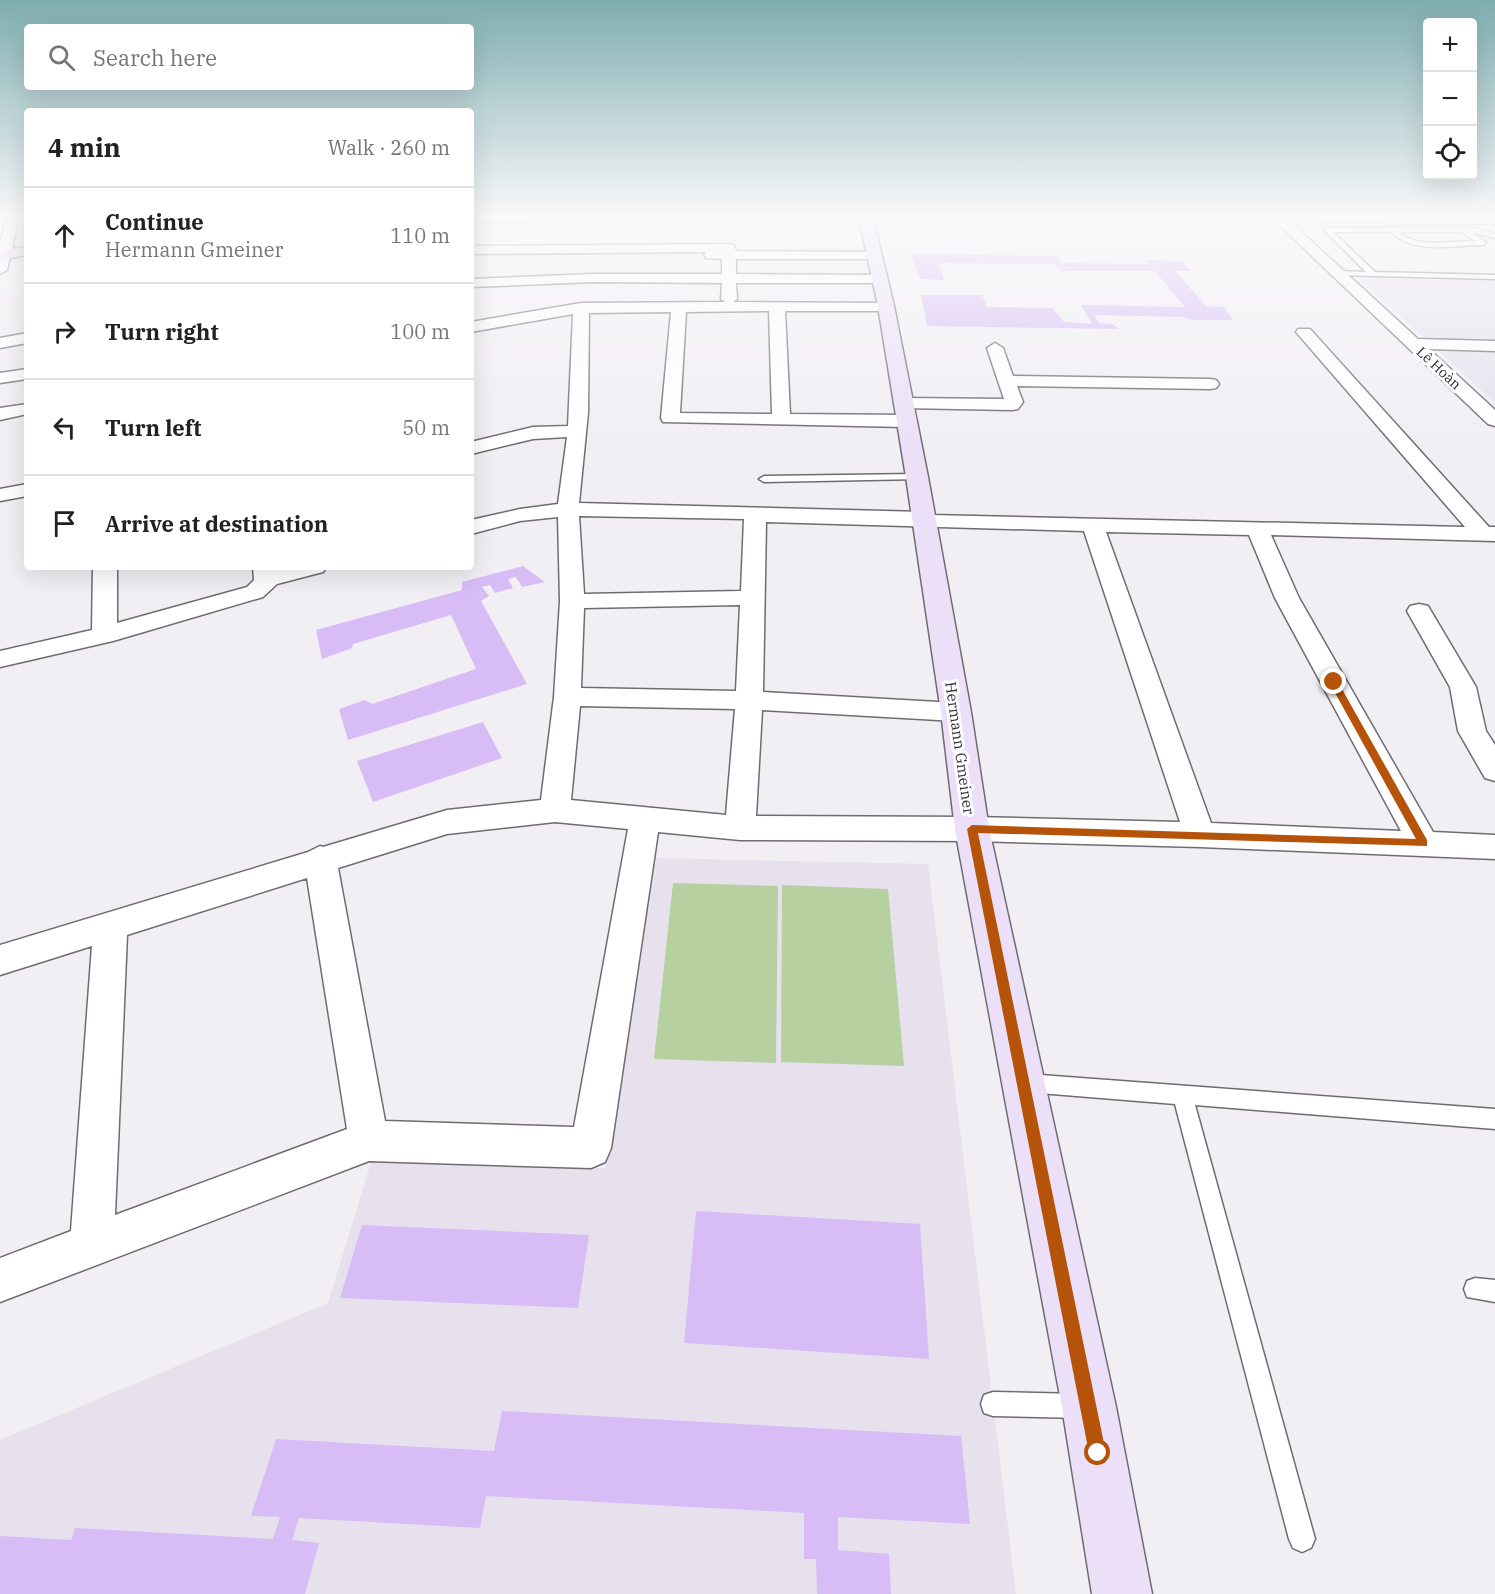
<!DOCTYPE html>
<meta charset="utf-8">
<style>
body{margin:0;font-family:"IBM Plex Serif",serif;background:#f2f2f2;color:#222}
.controls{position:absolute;right:18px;top:18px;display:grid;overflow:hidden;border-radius:6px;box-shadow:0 6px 24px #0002}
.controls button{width:54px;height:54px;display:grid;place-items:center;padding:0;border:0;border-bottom:2px solid #e0e0e0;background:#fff;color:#222;font:30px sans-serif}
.stop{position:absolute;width:18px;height:18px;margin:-14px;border:4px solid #b45309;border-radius:50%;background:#fff}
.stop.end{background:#b45309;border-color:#fff;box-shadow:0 2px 6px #0008}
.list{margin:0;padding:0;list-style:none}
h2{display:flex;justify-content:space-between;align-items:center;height:78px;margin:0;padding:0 24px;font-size:26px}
h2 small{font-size:20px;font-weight:400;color:#767676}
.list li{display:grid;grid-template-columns:39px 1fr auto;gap:18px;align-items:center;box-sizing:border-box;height:96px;padding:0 24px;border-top:2px solid #e0e0e0}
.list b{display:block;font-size:22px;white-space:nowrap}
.list p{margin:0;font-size:20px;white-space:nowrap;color:#767676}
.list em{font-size:20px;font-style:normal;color:#767676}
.icon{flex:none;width:33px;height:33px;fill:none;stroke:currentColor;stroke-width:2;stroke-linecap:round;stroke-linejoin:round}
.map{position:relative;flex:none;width:1495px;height:1594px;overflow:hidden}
.search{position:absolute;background:#fff;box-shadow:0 6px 24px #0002;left:24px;top:24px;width:450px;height:66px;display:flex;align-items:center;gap:15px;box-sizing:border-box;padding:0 21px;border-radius:6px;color:#767676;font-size:22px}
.panel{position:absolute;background:#fff;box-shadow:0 6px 24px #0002;left:24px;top:108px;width:450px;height:462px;border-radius:6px}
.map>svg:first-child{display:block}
</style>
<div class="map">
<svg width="1495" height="1594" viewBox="0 0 1495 1594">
<rect width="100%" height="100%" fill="#f1eff4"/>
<path fill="#e6e1ed" d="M1359,278L1495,281V403Z
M651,858L928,864L1016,1594H0V1440L328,1303L371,1162L605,1168Z"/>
<path fill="#b7d09f" d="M673,883L778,886L776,1063L654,1059Z
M782,885L888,889L904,1066L781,1062Z"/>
<path fill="#d7bcf6" d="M911,254L1058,256L1061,263L1148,264L1144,260L1181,261L1192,271H1175L1206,306L1224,307L1233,320H1191L1184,317L1094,315L1099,323L1112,324L1119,329L927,326L921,295H982L987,307L1053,308L1064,322L1092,324L1081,305L1185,307L1155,271H1061L1054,264L939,263L944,280L920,279Z
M523,566L545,582L522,587L516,577L508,579L513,588L495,593L490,585L482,587L489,596L481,601L527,684L348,740L339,709L365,700L372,704L476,669L451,615L353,644L352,648L322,659L316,630L462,590V582Z
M483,722L502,758L373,802L357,761Z
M696,1211L920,1224L929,1359L684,1343Z
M362,1225L589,1235L578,1308L340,1298Z
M502,1411L961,1436L970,1524L838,1517V1550L889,1554L891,1594H817L816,1559H804V1513L486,1496L480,1528L299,1518L292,1540L319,1543L305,1594H0V1536L71,1540L75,1528L273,1539L280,1517L251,1516L276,1439L494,1451Z"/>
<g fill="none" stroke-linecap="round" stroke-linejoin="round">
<defs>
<path id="lane" d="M1327,228H1474L1495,234V238L1469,232L1486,242L1484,245C1454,245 1414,255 1391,232H1333L1375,272L1495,275V279L1334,275L1337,271L1366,272L1325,231ZM1399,232H1463L1464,234L1476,241C1453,241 1416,249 1399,232Z
M917,474L922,477L921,479L764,482L759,479L764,476Z
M1027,1074L1495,1109V1129L1195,1105L1315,1539L1311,1548L1302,1552L1293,1548L1289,1539L1175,1104L1027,1092L1020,1090L1017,1083L1020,1076Z
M1475,1278L1495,1280V1302L1467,1297L1464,1289L1467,1281Z
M993,1392L1080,1394L1089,1397L1092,1406L1089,1415L1080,1418L993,1416L984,1413L981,1404L984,1395Z"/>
<path id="street" d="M7,218H19L7,270L0,274V243Z
M1272,218H1286L1418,339L1495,341V351L1429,349L1495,410V426L1488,424Z
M729,244L734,245L736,251L878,252L880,255L873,259H736V274L880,275L887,279L880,283H736L737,299L733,302L891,303L894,306L891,309L886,311H785L790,414L906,415L913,417L915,421L913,425L906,427L663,422L661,418L671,312L589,313L588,413L579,503L923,512L931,515L1465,527L1296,332L1298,329H1310L1489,527H1495V541L1271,535L1299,598L1433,832L1495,835V859L1200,847L972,841L740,840L658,832L611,1148L605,1162L591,1168L369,1161L0,1302V1258L71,1231L92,946L0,975V945L308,852L320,846L323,847L447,810L541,800L554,697L560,601L558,517L520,521L471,534V520L520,509L558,504L567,437L533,439L471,454V442L533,427L568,426L573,314L471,332V322L581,303L725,302L721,299L722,283L593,282L471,287V279L593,274H722V259L706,258L704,255L706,252L471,254V246ZM769,311L772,414L680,413L686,312ZM579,516L744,519L741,591L584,594ZM766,522L1084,531L1180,822L972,817L756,816L762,710L956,721L966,719L970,712L966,705L956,703L763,692ZM1106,532L1249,535L1275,598L1401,831L1211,823ZM740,605L736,691L581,688L584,608ZM580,706L735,709L726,815L571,800ZM555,822L628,829L574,1127L385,1121L338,868L447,834ZM307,878L347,1129L115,1215L127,935Z
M27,333V343L0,348V338Z
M995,343L1003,348L1013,376L1210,379L1216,380L1219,384L1216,388L1210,389L1017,386L1023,402L1018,409L1012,410L903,408L897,407L894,403L897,399L903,398L1004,399L987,348Z
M27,369V379L0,383V373Z
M27,404V414L0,420V408Z
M27,484V496L0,501V489Z
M93,567H117V623L247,587L254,580L253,567H277V570L287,567H327L323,572L277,584L263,597L113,641L0,667V651L92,630Z
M1419,604L1428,606L1476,687L1486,731L1495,745V781L1485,778L1458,731L1450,687L1407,611L1410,606Z"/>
<path id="secondary" d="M471,218H553L546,222L471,223Z
M859,218H873L894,306L928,477L971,712L989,829L1116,1407L1152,1594H1092L1062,1407L955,829L941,712L906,477L878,306Z
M1285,218H1495V224L1292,222Z
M27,247V255L0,260V250Z"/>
</defs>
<use href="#lane" stroke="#6e6c71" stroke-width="3"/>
<use href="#street" stroke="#6e6c71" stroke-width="3"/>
<use href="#secondary" stroke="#6e6c71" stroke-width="3"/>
<use href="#lane" fill="#fff" fill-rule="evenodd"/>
<use href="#street" fill="#fff" fill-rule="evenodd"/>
<use href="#secondary" fill="#ece0f9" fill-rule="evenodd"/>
</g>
<linearGradient id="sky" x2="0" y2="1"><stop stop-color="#7eadb0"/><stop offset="0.49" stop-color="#f9f8fa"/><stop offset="1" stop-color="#f9f8fa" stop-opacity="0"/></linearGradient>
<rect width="1495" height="442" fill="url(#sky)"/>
<path fill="#b45309" d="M1331,680L1338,682L1427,840V846L978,833L1106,1453L1103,1459L1098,1461L1092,1459L1089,1453L967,829L972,825L1416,839L1329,682Z"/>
<g text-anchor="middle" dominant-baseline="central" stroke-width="6" stroke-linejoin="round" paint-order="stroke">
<g font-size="14" fill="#302f31" stroke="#fefdff">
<text transform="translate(1439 368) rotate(43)">Lê Hoàn</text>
</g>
<g font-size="15" fill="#302f31" stroke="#fefdff">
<text transform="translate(960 748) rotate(82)">Hermann Gmeiner</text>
</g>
</g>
</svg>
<div class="controls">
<button>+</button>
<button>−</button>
<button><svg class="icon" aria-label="locate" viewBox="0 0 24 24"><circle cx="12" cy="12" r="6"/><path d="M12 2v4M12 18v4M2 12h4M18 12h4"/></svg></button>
</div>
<div class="stop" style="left:1098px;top:1453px"></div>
<div class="stop end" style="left:1334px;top:682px"></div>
<div class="search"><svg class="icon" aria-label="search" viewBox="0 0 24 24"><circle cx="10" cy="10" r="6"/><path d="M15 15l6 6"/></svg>Search here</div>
<section class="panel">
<h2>4 min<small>Walk · 260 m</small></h2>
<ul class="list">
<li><svg class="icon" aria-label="ahead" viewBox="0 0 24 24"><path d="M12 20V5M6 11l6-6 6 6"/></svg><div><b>Continue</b><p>Hermann Gmeiner</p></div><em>110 m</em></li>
<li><svg class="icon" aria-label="right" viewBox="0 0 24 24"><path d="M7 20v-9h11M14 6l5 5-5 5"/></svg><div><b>Turn right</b></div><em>100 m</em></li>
<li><svg class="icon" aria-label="left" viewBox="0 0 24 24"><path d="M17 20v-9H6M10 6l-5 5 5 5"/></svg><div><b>Turn left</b></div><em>50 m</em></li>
<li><svg class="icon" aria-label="arrive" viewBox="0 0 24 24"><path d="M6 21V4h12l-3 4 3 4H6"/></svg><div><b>Arrive at destination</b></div></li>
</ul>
</section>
</div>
